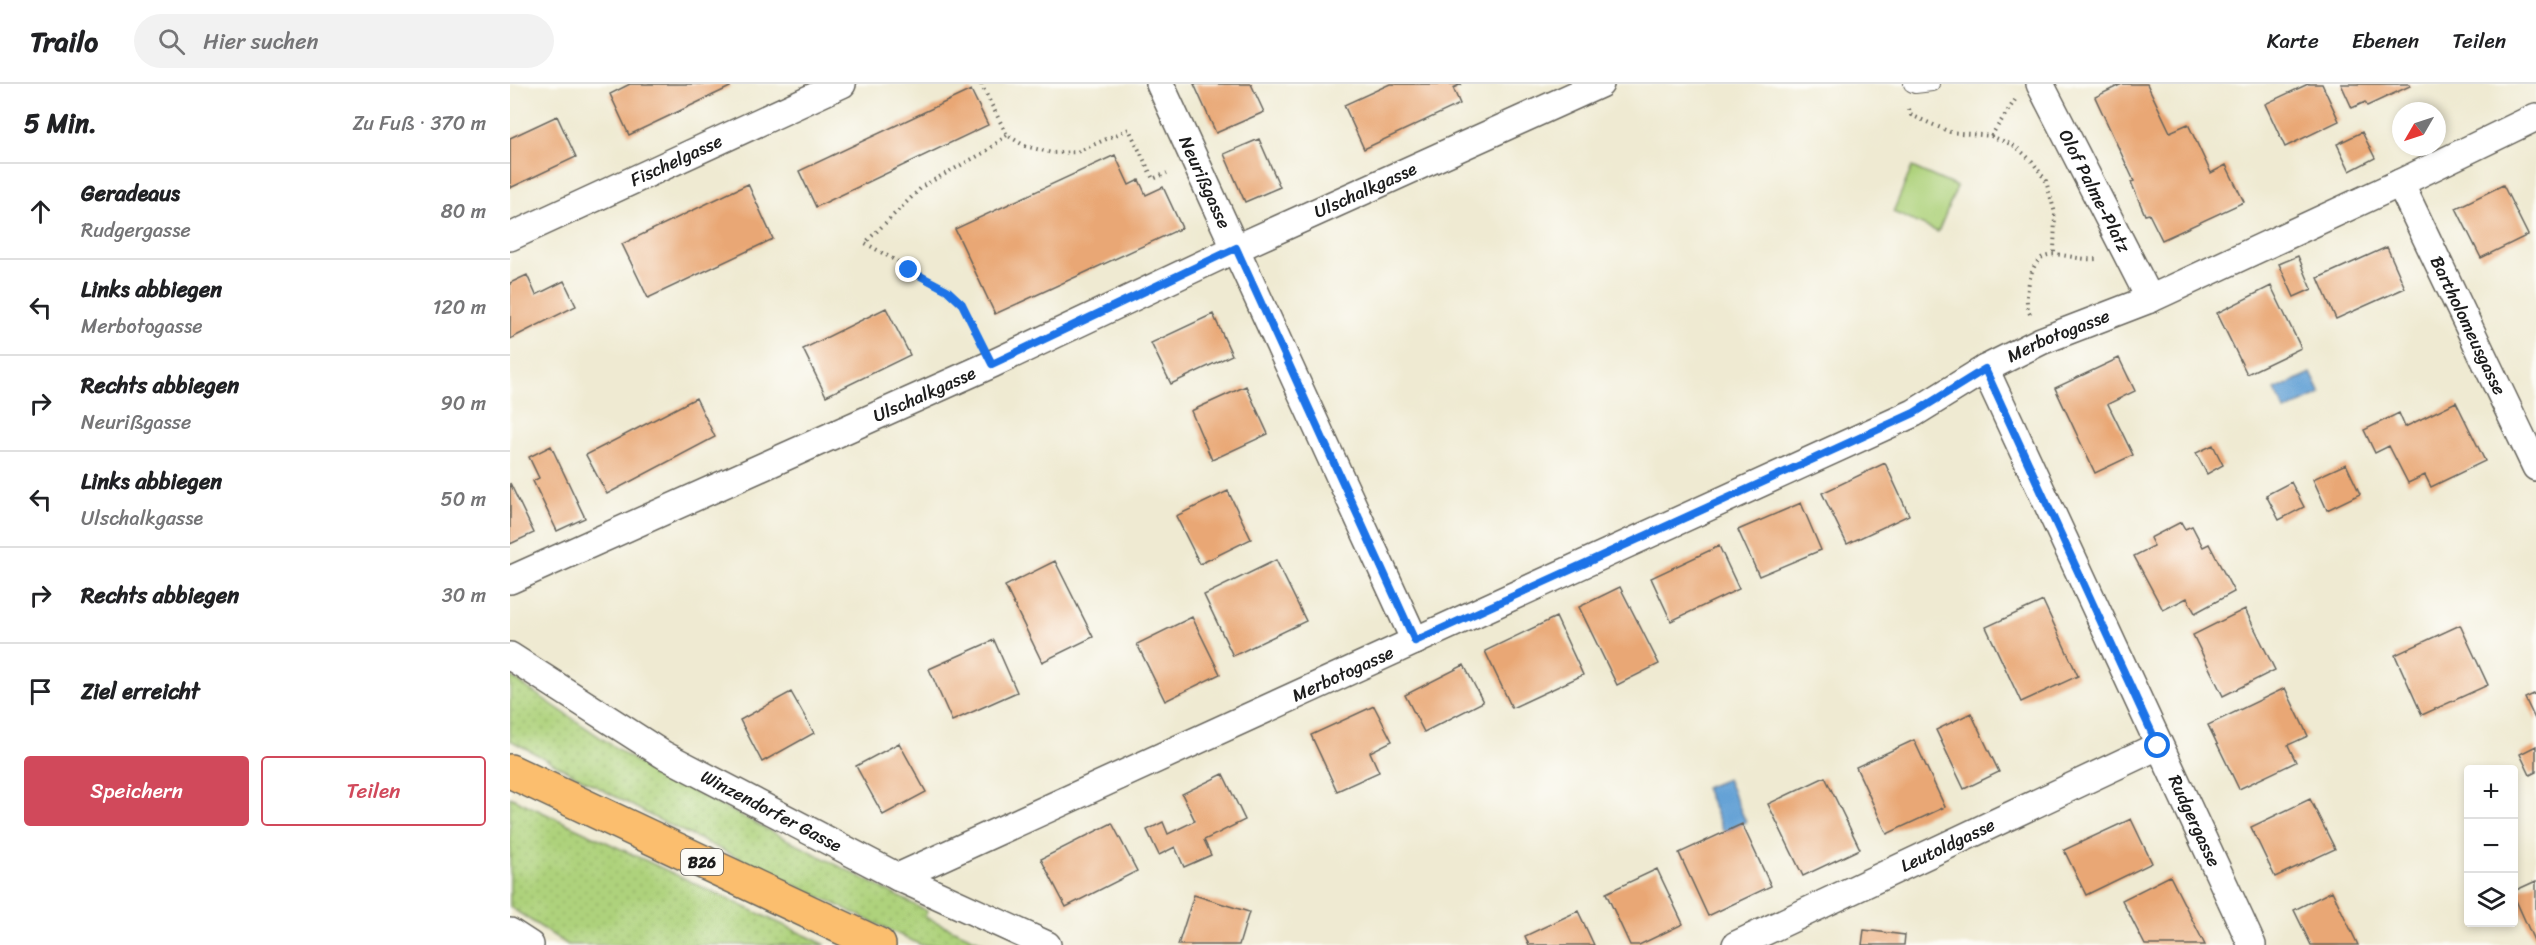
<!DOCTYPE html>
<html lang="de">
<meta charset="utf-8">
<style>
body{margin:0;font-family:Sriracha,sans-serif;background:#f2f2f2;color:#202124}
.controls{position:absolute;right:18px;bottom:18px;display:grid;overflow:hidden;border-radius:6px;box-shadow:0 3px 9px #0003}
.controls button{width:54px;height:54px;display:grid;place-items:center;padding:0;border:0;border-bottom:2px solid #e0e0e0;background:#fff;color:#202124;font:30px sans-serif}
.compass{position:absolute;left:1882px;top:18px;width:54px;height:54px;border-radius:50%;background:#fff;box-shadow:0 3px 9px #0003;rotate:231deg}
.stop{position:absolute;width:18px;height:18px;margin:-14px;border:4px solid #1a73e8;border-radius:50%;background:#fff}
.stop.end{background:#1a73e8;border-color:#fff;box-shadow:0 2px 6px #0008}
.list{margin:0;padding:0;list-style:none}
h2{display:flex;justify-content:space-between;align-items:center;height:78px;margin:0;padding:0 24px;font-size:26px}
h2 small{font-size:20px;font-weight:400;color:#757577}
.list li{display:grid;grid-template-columns:39px 1fr auto;gap:18px;align-items:center;box-sizing:border-box;height:96px;padding:0 24px;border-top:2px solid #e0e0e0}
.list b{display:block;font-size:22px;white-space:nowrap}
.list p{margin:0;font-size:20px;white-space:nowrap;color:#757577}
.list em{font-size:20px;font-style:normal;color:#757577}
.actions{display:flex;gap:12px;padding:18px 24px}
.actions a{flex:1;padding:14px 0;border:2px solid #d1495b;border-radius:6px;text-align:center;font-size:21px;color:#d1495b}
.actions .main{background:#d1495b;color:#fff}
.icon{flex:none;width:33px;height:33px;fill:none;stroke:currentColor;stroke-width:2;stroke-linecap:round;stroke-linejoin:round}
.map{position:relative;flex:none;width:2026px;height:861px;overflow:hidden}
header{display:flex;align-items:center;gap:36px;box-sizing:border-box;height:84px;padding:0 30px;background:#fff;border-bottom:2px solid #e0e0e0}
header strong{font-size:28px}
nav{display:flex;gap:33px;margin-inline-start:auto;font-size:21px}
.search{width:420px;height:54px;background:#f2f2f2;display:flex;align-items:center;gap:15px;box-sizing:border-box;padding:0 21px;border-radius:33px;color:#757577;font-size:22px}
main{display:flex}
aside{flex:1;background:#fff}
.map>svg:first-child{display:block}
</style>
<header>
<strong>Trailo</strong>
<div class="search"><svg class="icon" aria-label="search" viewBox="0 0 24 24"><circle cx="10" cy="10" r="6"/><path d="M15 15l6 6"/></svg>Hier suchen</div>
<nav><a>Karte</a><a>Ebenen</a><a>Teilen</a></nav>
</header>
<main>
<aside>
<h2>5 Min.<small>Zu Fuß · 370 m</small></h2>
<ul class="list">
<li><svg class="icon" aria-label="ahead" viewBox="0 0 24 24"><path d="M12 20V5M6 11l6-6 6 6"/></svg><div><b>Geradeaus</b><p>Rudgergasse</p></div><em>80 m</em></li>
<li><svg class="icon" aria-label="left" viewBox="0 0 24 24"><path d="M17 20v-9H6M10 6l-5 5 5 5"/></svg><div><b>Links abbiegen</b><p>Merbotogasse</p></div><em>120 m</em></li>
<li><svg class="icon" aria-label="right" viewBox="0 0 24 24"><path d="M7 20v-9h11M14 6l5 5-5 5"/></svg><div><b>Rechts abbiegen</b><p>Neurißgasse</p></div><em>90 m</em></li>
<li><svg class="icon" aria-label="left" viewBox="0 0 24 24"><path d="M17 20v-9H6M10 6l-5 5 5 5"/></svg><div><b>Links abbiegen</b><p>Ulschalkgasse</p></div><em>50 m</em></li>
<li><svg class="icon" aria-label="right" viewBox="0 0 24 24"><path d="M7 20v-9h11M14 6l5 5-5 5"/></svg><div><b>Rechts abbiegen</b></div><em>30 m</em></li>
<li><svg class="icon" aria-label="arrive" viewBox="0 0 24 24"><path d="M6 21V4h12l-3 4 3 4H6"/></svg><div><b>Ziel erreicht</b></div></li>
</ul>
<div class="actions"><a class="main">Speichern</a><a>Teilen</a></div>
</aside>
<div class="map">
<svg width="2026" height="861" viewBox="0 0 2026 861">
<defs>
<pattern id="grass-dots" width="8" height="8" patternUnits="userSpaceOnUse" patternTransform="scale(1.5)"><rect width="8" height="8" fill="#aed27b"/><path d="M2 2h.1M6 6h.1" fill="none" stroke="#95b46a" stroke-width="1.8" stroke-linecap="round"/></pattern>
</defs>
<rect width="100%" height="100%" fill="#fdfcf7"/>
<filter id="ink" filterUnits="userSpaceOnUse"><feTurbulence type="fractalNoise" baseFrequency=".0167" numOctaves="2"/><feDisplacementMap in="SourceGraphic" scale="12" xChannelSelector="R" yChannelSelector="G"/><feConvolveMatrix kernelMatrix="1 2 1 2 8 2 1 2 1" color-interpolation-filters="sRGB"/></filter>
<filter id="wash" filterUnits="userSpaceOnUse"><feTurbulence type="fractalNoise" baseFrequency=".008" numOctaves="4" result="noise"/><feDisplacementMap in="SourceGraphic" scale="24" xChannelSelector="R" yChannelSelector="G"/><feGaussianBlur stdDeviation="1.35" result="paint"/><feColorMatrix in="noise" values="0 0 0 0 0 0 0 0 0 0 0 0 0 0 0 0 0 1.4 0 .05"/><feComposite in="paint" operator="in"/></filter>
<g filter="url(#wash)">
<rect width="100%" height="100%" fill="#efead2"/>
<path fill="url(#grass-dots)" stroke="#65774c" stroke-width="1.5" d="M0,592L128,679L417,827L415,833L478,861H411L147,735L0,656Z
M0,713L316,861H58L0,823Z"/>
<path fill="#aed27b" stroke="#65774c" stroke-width="1.5" d="M1402,83L1447,103L1428,148L1383,128Z"/>
<path fill="#64a1d5" stroke="#405e78" stroke-width="1.5" d="M1801,289L1811,310L1775,327L1765,306Z
M1217,695L1236,738L1214,748L1195,704Z"/>
<g id="blocks">
<path fill="#e9a774" d="M120,0H219L220,3L119,51L100,10Z
M684,0H741L754,28L706,49Z
M880,0H952L943,4L950,20L854,65L834,21Z
M1612,0H1637L1660,48L1678,40L1701,89L1716,81L1734,118L1652,156L1639,130L1635,131L1621,98L1624,97L1585,13Z
M1798,0H1812L1829,37L1775,63L1755,20Z
M1831,0H1899L1900,2L1857,22L1855,18L1842,24Z
M461,6L478,41L306,123L289,87Z
M47,32L66,73L0,104V54Z
M1852,48L1865,74L1840,87L1827,60Z
M749,55L770,103L735,118L714,70Z
M605,71L619,101L629,96L636,111L653,103L672,144L485,230L445,145Z
M238,100L263,155L138,214L112,160Z
M1993,101L2018,151L1971,174L1946,124Z
M1877,163L1895,204L1826,235L1808,194Z
M1788,172L1802,205L1784,213L1769,180Z
M17,191L26,211L54,197L66,222L0,255V199Z
M1761,202L1791,264L1737,290L1707,229Z
M376,224L400,271L316,312L293,265Z
M703,230L722,271L661,300L641,259Z
M1609,274L1625,307L1598,320L1623,371L1585,389L1545,304Z
M736,302L758,350L702,376L681,327Z
M186,314L205,353L97,410L76,371Z
M1946,318L1975,377L1921,403L1915,391L1898,399L1879,362L1865,369L1854,346L1889,329L1895,343Z
M1703,361L1713,381L1697,390L1686,369Z
M41,362L75,434L47,447L23,397L29,394L19,373Z
M1375,379L1399,431L1337,460L1312,409Z
M1836,380L1850,410L1817,426L1803,395Z
M1781,398L1794,423L1769,436L1756,411Z
M0,399L24,449L0,460Z
M718,407L741,455L690,480L666,432Z
M1291,419L1311,466L1249,492L1228,446Z
M1671,438L1675,445L1682,442L1693,463L1699,460L1724,508L1685,529L1677,514L1653,526L1624,472L1644,462L1640,454Z
M1209,462L1229,505L1161,537L1141,494Z
M766,476L796,537L723,572L694,511Z
M545,477L583,553L532,578L495,502Z
M1110,503L1149,580L1107,601L1069,523Z
M1533,517L1568,592L1511,618L1476,543Z
M1735,525L1765,586L1713,612L1683,551Z
M682,533L710,590L655,617L627,560Z
M1046,533L1073,591L1002,624L975,567Z
M1950,541L1978,601L1912,631L1885,571Z
M484,556L507,608L442,637L419,585Z
M954,581L973,618L914,648L895,611Z
M1775,604L1798,652L1778,661L1786,678L1729,705L1698,641Z
M281,608L304,649L252,678L230,636Z
M2026,609V637L2015,614Z
M864,622L882,657L860,668L869,688L827,707L801,651Z
M1461,629L1489,688L1454,705L1426,646Z
M1404,656L1435,723L1377,750L1346,683Z
M389,659L416,708L373,731L346,682Z
M2026,662V688L2020,691L2010,670Z
M713,690L735,736L694,756L701,771L674,783L665,763L649,771L637,746L653,738L658,750L685,737L672,710Z
M1315,693L1350,765L1293,792L1258,720Z
M1800,715L1825,765L1765,793L1741,743Z
M1621,735L1642,779L1576,811L1554,766Z
M602,739L627,787L556,823L531,775Z
M1232,740L1261,802L1198,832L1169,769Z
M1147,785L1173,840L1129,861H1120L1096,809Z
M1660,792L1695,861H1635L1612,816Z
M2026,797V861L2004,812V807Z
M1822,807L1848,861H1801L1784,826Z
M684,811L739,828L729,861H668Z
M1068,827L1084,861H1019L1015,852Z
M1354,846L1395,851L1394,861H1352Z"/>
</g>
</g>
<g filter="url(#ink)">
<use href="#blocks" fill-opacity="0" stroke="#66645c" stroke-width="1.5"/>
<g fill="none" stroke-linecap="round" stroke-linejoin="round">
<defs>
<path id="lane" d="M1401,0L1405,2L1422,0"/>
<g id="street">
<path id="s1" d="M650,0L905,557"/>
<path id="s2" d="M1530,0L1640,215"/>
<path id="s3" d="M1890,99L2026,383"/>
<path id="s4" d="M0,153L332,0"/>
<path id="s5" d="M1475,285L1742,861"/>
<path id="s6" d="M0,496L482,280L727,164L1090,0"/>
<path id="s7" d="M0,572L154,671L388,793L537,861"/>
<path id="s8" d="M388,793L1404,329L1475,285L1531,257L1640,215L1890,99L2026,33"/>
<path d="M0,848L20,861"/>
<path id="s9" d="M1226,861L1648,662"/>
</g>
<path id="primary" d="M0,687L369,861"/>
</defs>
<use href="#lane" stroke="#66645c" stroke-width="16"/>
<use href="#street" stroke="#66645c" stroke-width="30"/>
<use href="#primary" stroke="#66645c" stroke-width="36"/>
<path stroke="#66645c" stroke-width="4" stroke-dasharray="1.5 4.5" stroke-linecap="butt" d="M471,0L497,51L515,62L542,69L567,68L619,45L643,95L657,89
M1399,25L1401,31L1440,48L1481,52L1505,62L1522,77L1536,97L1545,129L1544,169
M1481,52L1505,16
M1520,230C1515,218 1517,211 1519,198C1529,152 1556,178 1587,175
M469,253L452,220L437,206L355,159L413,102L475,68L497,51"/>
<use href="#lane" stroke="#fff" stroke-width="14"/>
<use href="#street" stroke="#fff" stroke-width="27"/>
<use href="#primary" stroke="#fbbe6e" stroke-width="33"/>
</g>
</g>
<g fill="none" stroke-linecap="round" stroke-linejoin="round" filter="url(#ink)">
<path stroke="#1a73e8" stroke-width="8" d="M399,186L437,206L452,220L482,280L726,164L905,557L1404,329L1475,285L1648,662"/>
</g>
<g text-anchor="middle" dominant-baseline="central" stroke-width="4.5" stroke-linejoin="round" paint-order="stroke">
<rect fill="#fdfcf7" stroke="#605f5e" stroke-width="1.5" x="171" y="765" width="42" height="26" rx="4.5"/>
<g font-size="16" font-weight="bold" fill="#1c1c1c">
<text x="192" y="778">B26</text>
</g>
<g font-size="18" fill="#1c1c1c" stroke="#fdfcf7">
<text stroke="none"><textPath href="#s4" startOffset="183">Fischelgasse</textPath></text>
<text stroke="none"><textPath href="#s1" startOffset="108">Neurißgasse</textPath></text>
<text stroke="none"><textPath href="#s6" startOffset="940">Ulschalkgasse</textPath></text>
<text stroke="none"><textPath href="#s2" startOffset="120">Olof Palme-Platz</textPath></text>
<text stroke="none"><textPath href="#s3" startOffset="158">Bartholomeusgasse</textPath></text>
<text stroke="none"><textPath href="#s8" startOffset="1281">Merbotogasse</textPath></text>
<text stroke="none"><textPath href="#s6" startOffset="454">Ulschalkgasse</textPath></text>
<text stroke="none"><textPath href="#s8" startOffset="489">Merbotogasse</textPath></text>
<text stroke="none"><textPath href="#s7" startOffset="304">Winzendorfer Gasse</textPath></text>
<text stroke="none"><textPath href="#s5" startOffset="498">Rudgergasse</textPath></text>
<text stroke="none"><textPath href="#s9" startOffset="234">Leutoldgasse</textPath></text>
</g>
</g>
</svg>
<div class="controls">
<button>+</button>
<button>−</button>
<button><svg class="icon" aria-label="layers" viewBox="0 0 24 24"><path d="M12 4l9 5-9 5-9-5zM3 14l9 5 9-5"/></svg></button>
</div>
<svg class="compass" viewBox="-18 -18 36 36"><path d="M0-13l5 13h-10z" fill="#e53935"/><path d="M0 13l5-13h-10z" fill="#757577"/></svg>
<div class="stop" style="left:1648px;top:662px"></div>
<div class="stop end" style="left:399px;top:186px"></div>
</div>
</main>
